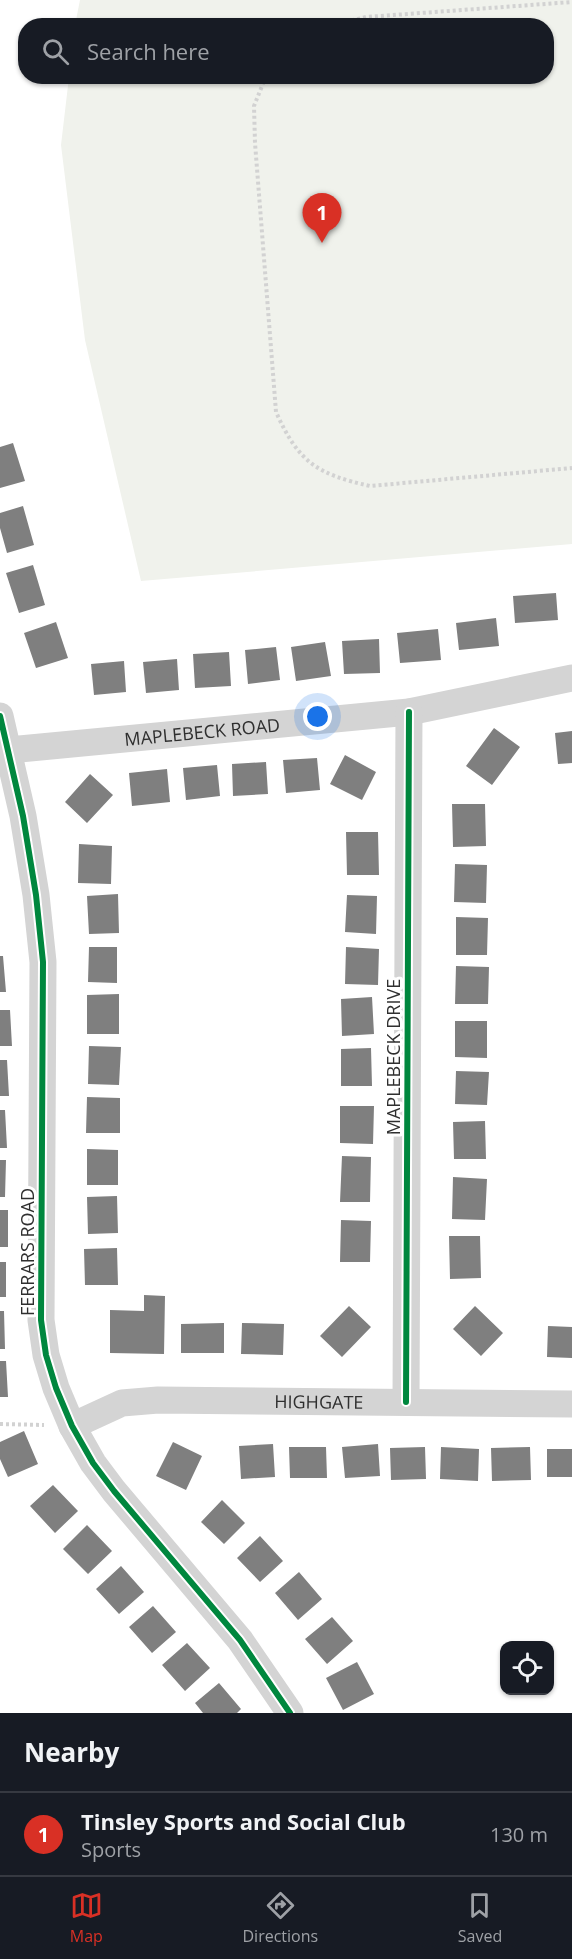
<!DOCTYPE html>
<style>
body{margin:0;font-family:"Open Sans",sans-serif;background:#20242c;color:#f1f3f6}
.controls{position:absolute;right:18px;bottom:18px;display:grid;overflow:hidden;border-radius:12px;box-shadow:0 2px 4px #0004}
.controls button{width:54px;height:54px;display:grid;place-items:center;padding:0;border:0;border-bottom:2px solid #363941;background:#171b24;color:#f1f3f6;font:30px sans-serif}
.you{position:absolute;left:318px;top:717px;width:21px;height:21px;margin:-15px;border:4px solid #fff;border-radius:50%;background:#1a73e8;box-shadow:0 0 0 9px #1a73e833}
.badge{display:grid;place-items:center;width:39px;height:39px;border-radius:50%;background:#d93025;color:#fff;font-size:20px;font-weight:700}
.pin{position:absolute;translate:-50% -50px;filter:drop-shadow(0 2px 3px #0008)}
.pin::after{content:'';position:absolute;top:32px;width:21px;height:18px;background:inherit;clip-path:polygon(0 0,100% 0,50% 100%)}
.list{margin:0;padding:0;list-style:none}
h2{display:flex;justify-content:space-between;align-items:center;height:78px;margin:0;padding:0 24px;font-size:26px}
h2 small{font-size:20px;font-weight:400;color:#9ea1a6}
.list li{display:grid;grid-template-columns:39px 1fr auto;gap:18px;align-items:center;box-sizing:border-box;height:84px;padding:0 24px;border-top:2px solid #363941}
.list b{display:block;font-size:22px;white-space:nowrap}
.list p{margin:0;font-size:20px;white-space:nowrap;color:#9ea1a6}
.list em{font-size:20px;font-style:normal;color:#9ea1a6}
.icon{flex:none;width:33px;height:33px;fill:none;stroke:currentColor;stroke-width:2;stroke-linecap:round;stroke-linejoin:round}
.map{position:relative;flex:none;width:572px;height:1713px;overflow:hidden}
.search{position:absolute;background:#171b24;box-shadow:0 2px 4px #0004;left:18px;right:18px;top:18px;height:66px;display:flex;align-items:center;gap:15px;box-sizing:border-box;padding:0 21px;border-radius:24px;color:#9ea1a6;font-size:22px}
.sheet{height:162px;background:#171b24}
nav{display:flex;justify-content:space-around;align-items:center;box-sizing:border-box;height:84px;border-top:2px solid #363941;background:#171b24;font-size:16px;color:#9ea1a6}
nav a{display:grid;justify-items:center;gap:3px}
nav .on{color:#d93025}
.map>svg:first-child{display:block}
</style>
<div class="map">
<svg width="572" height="1713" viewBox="0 0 572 1713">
<rect width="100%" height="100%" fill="#fff"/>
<path fill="#f0f2ec" d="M80,0H572V544L141,581L85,340L61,145L69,77L546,76V26L75,25Z"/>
<path fill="#7f7f7f" d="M13,443L25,481L0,488V447Z
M23,506L34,545L7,553L0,528V513Z
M33,565L45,605L19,613L6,573Z
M556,593L558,620L515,623L513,596Z
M496,618L499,646L459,650L456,623Z
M56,622L68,658L36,668L24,633Z
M438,629L441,660L400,663L397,633Z
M379,639L380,673L344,674L342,641Z
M325,642L331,676L296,681L291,647Z
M276,647L280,680L248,684L245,650Z
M229,652L231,686L195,688L193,654Z
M177,659L179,690L146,693L143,662Z
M124,661L126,692L94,695L91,664Z
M494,728L520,747L492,785L466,766Z
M572,731V763L558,764L555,733Z
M345,755L376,772L362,800L330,784Z
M317,758L320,790L286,793L283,760Z
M266,762L268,794L233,796L232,764Z
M217,765L220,796L186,800L183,768Z
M167,769L170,802L132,806L129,773Z
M90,774L113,795L87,823L65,802Z
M452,804H485L486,846L453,847Z
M346,832H378L379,875H347Z
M79,844L112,846L111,884L78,883Z
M455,864L487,865L486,903L454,902Z
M118,894L119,933L89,934L87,896Z
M347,895L377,896L376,934L345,932Z
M456,917L488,918L487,955H456Z
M89,947H117V983L88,982Z
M346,947L379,949L378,985L345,984Z
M0,956H3L6,992H0Z
M456,966L489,967L488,1004H455Z
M119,994V1034H87V995Z
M372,997L374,1034L342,1036L341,999Z
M0,1010H10L12,1046H0Z
M455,1021H487V1058L455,1057Z
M89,1046L121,1047L119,1085L88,1084Z
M371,1048L372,1086H341V1049Z
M0,1060H7L9,1096H0Z
M456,1071L489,1072L487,1105L455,1104Z
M87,1097L120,1098V1133H86Z
M340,1106H374L373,1144L340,1143Z
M0,1110H5L7,1148H0Z
M485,1121L486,1159H454L453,1122Z
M87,1149L118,1150V1185H87Z
M342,1156L371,1157L370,1202H340Z
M0,1160H6L5,1197H0Z
M453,1177L487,1179L485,1220L452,1219Z
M117,1196L118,1233L88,1234L87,1197Z
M0,1210H8V1247H0Z
M341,1220L371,1221L370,1262H340Z
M449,1236H480L481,1278L450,1279Z
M117,1248L118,1285H85L84,1249Z
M0,1262H6V1297H0Z
M144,1295L165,1296L164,1354L110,1353V1310L144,1311Z
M349,1306L371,1327L342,1357L320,1336Z
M475,1306L503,1333L481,1356L453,1329Z
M0,1311H4L5,1349H0Z
M224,1323V1353H181V1324Z
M242,1323L284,1324L283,1355L241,1354Z
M548,1326L572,1327V1358L547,1357Z
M0,1361H6L8,1397H0Z
M24,1431L38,1464L8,1477L0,1459V1442Z
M173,1442L202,1456L186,1490L156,1476Z
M273,1444L275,1477L241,1479L239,1446Z
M378,1444L380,1476L345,1478L342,1447Z
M289,1447H326L327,1478H290Z
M425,1447L426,1479L391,1480L390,1448Z
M441,1447L479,1449L478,1481L440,1479Z
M530,1447L531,1480L492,1481L491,1448Z
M547,1449H572V1477H547Z
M53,1485L78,1511L55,1533L30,1506Z
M222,1500L245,1523L224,1544L201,1522Z
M87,1525L112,1551L88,1574L63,1549Z
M260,1536L283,1561L260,1582L237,1558Z
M121,1566L144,1592L119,1614L96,1589Z
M299,1572L322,1599L298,1620L275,1593Z
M153,1606L176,1632L152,1653L129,1627Z
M332,1617L353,1641L327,1664L305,1639Z
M187,1643L210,1668L185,1691L162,1665Z
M357,1662L374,1694L343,1710L326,1678Z
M219,1683L241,1709L237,1713H203L195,1703Z"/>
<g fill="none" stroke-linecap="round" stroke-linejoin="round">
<path stroke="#d2d2d2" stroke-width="4" stroke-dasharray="3 3" stroke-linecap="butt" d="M328,26L366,17L572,2
M266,76L254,106L255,143L276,412C299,463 317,474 370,486L572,468
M0,1424L44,1425"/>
<g stroke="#d4d4d4" stroke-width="27">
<path d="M0,716L23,816L36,895L43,962L41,1320L46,1355L56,1388L72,1426L93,1463L114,1491L240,1640L290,1713"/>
<path id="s1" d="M9,750L409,712L572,678"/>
<path d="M406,1402L409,712"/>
<path id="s2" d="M72,1426L122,1403L158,1400L572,1404"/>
</g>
<defs>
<path id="cycleway" d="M0,716L23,816L36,895L43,962L41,1320L46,1355L56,1388L72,1426L93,1463L114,1491L240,1640L290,1713
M406,1402L409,712"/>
</defs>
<use href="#cycleway" stroke="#fff" stroke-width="10"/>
<use href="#cycleway" stroke="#00873e" stroke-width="6"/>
</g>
<g text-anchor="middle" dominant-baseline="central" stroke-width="6" stroke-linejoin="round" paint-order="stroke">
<g font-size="18" fill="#2f2f2f" stroke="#fff">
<text stroke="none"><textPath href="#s1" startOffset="194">MAPLEBECK ROAD</textPath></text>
<text transform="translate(393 1057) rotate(-90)">MAPLEBECK DRIVE</text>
<text transform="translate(27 1252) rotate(-90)">FERRARS ROAD</text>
<text stroke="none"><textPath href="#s2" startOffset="252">HIGHGATE</textPath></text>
</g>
</g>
</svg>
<div class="controls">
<button><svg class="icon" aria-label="locate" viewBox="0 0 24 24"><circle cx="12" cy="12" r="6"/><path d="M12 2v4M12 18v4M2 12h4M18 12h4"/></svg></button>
</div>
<div class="you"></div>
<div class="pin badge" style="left:322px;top:243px">1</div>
<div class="search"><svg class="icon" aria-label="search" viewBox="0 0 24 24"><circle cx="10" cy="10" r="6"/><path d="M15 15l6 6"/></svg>Search here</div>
</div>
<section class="sheet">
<h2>Nearby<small></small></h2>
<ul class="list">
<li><span class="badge">1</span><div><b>Tinsley Sports and Social Club</b><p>Sports</p></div><em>130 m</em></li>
</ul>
</section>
<nav>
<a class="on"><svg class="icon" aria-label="map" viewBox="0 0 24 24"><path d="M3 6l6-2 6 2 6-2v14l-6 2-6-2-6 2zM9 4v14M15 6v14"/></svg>Map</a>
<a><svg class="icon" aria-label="directions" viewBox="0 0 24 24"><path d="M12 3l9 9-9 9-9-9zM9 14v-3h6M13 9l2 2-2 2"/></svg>Directions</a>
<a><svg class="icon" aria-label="saved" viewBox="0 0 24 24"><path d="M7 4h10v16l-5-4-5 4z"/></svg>Saved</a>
</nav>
